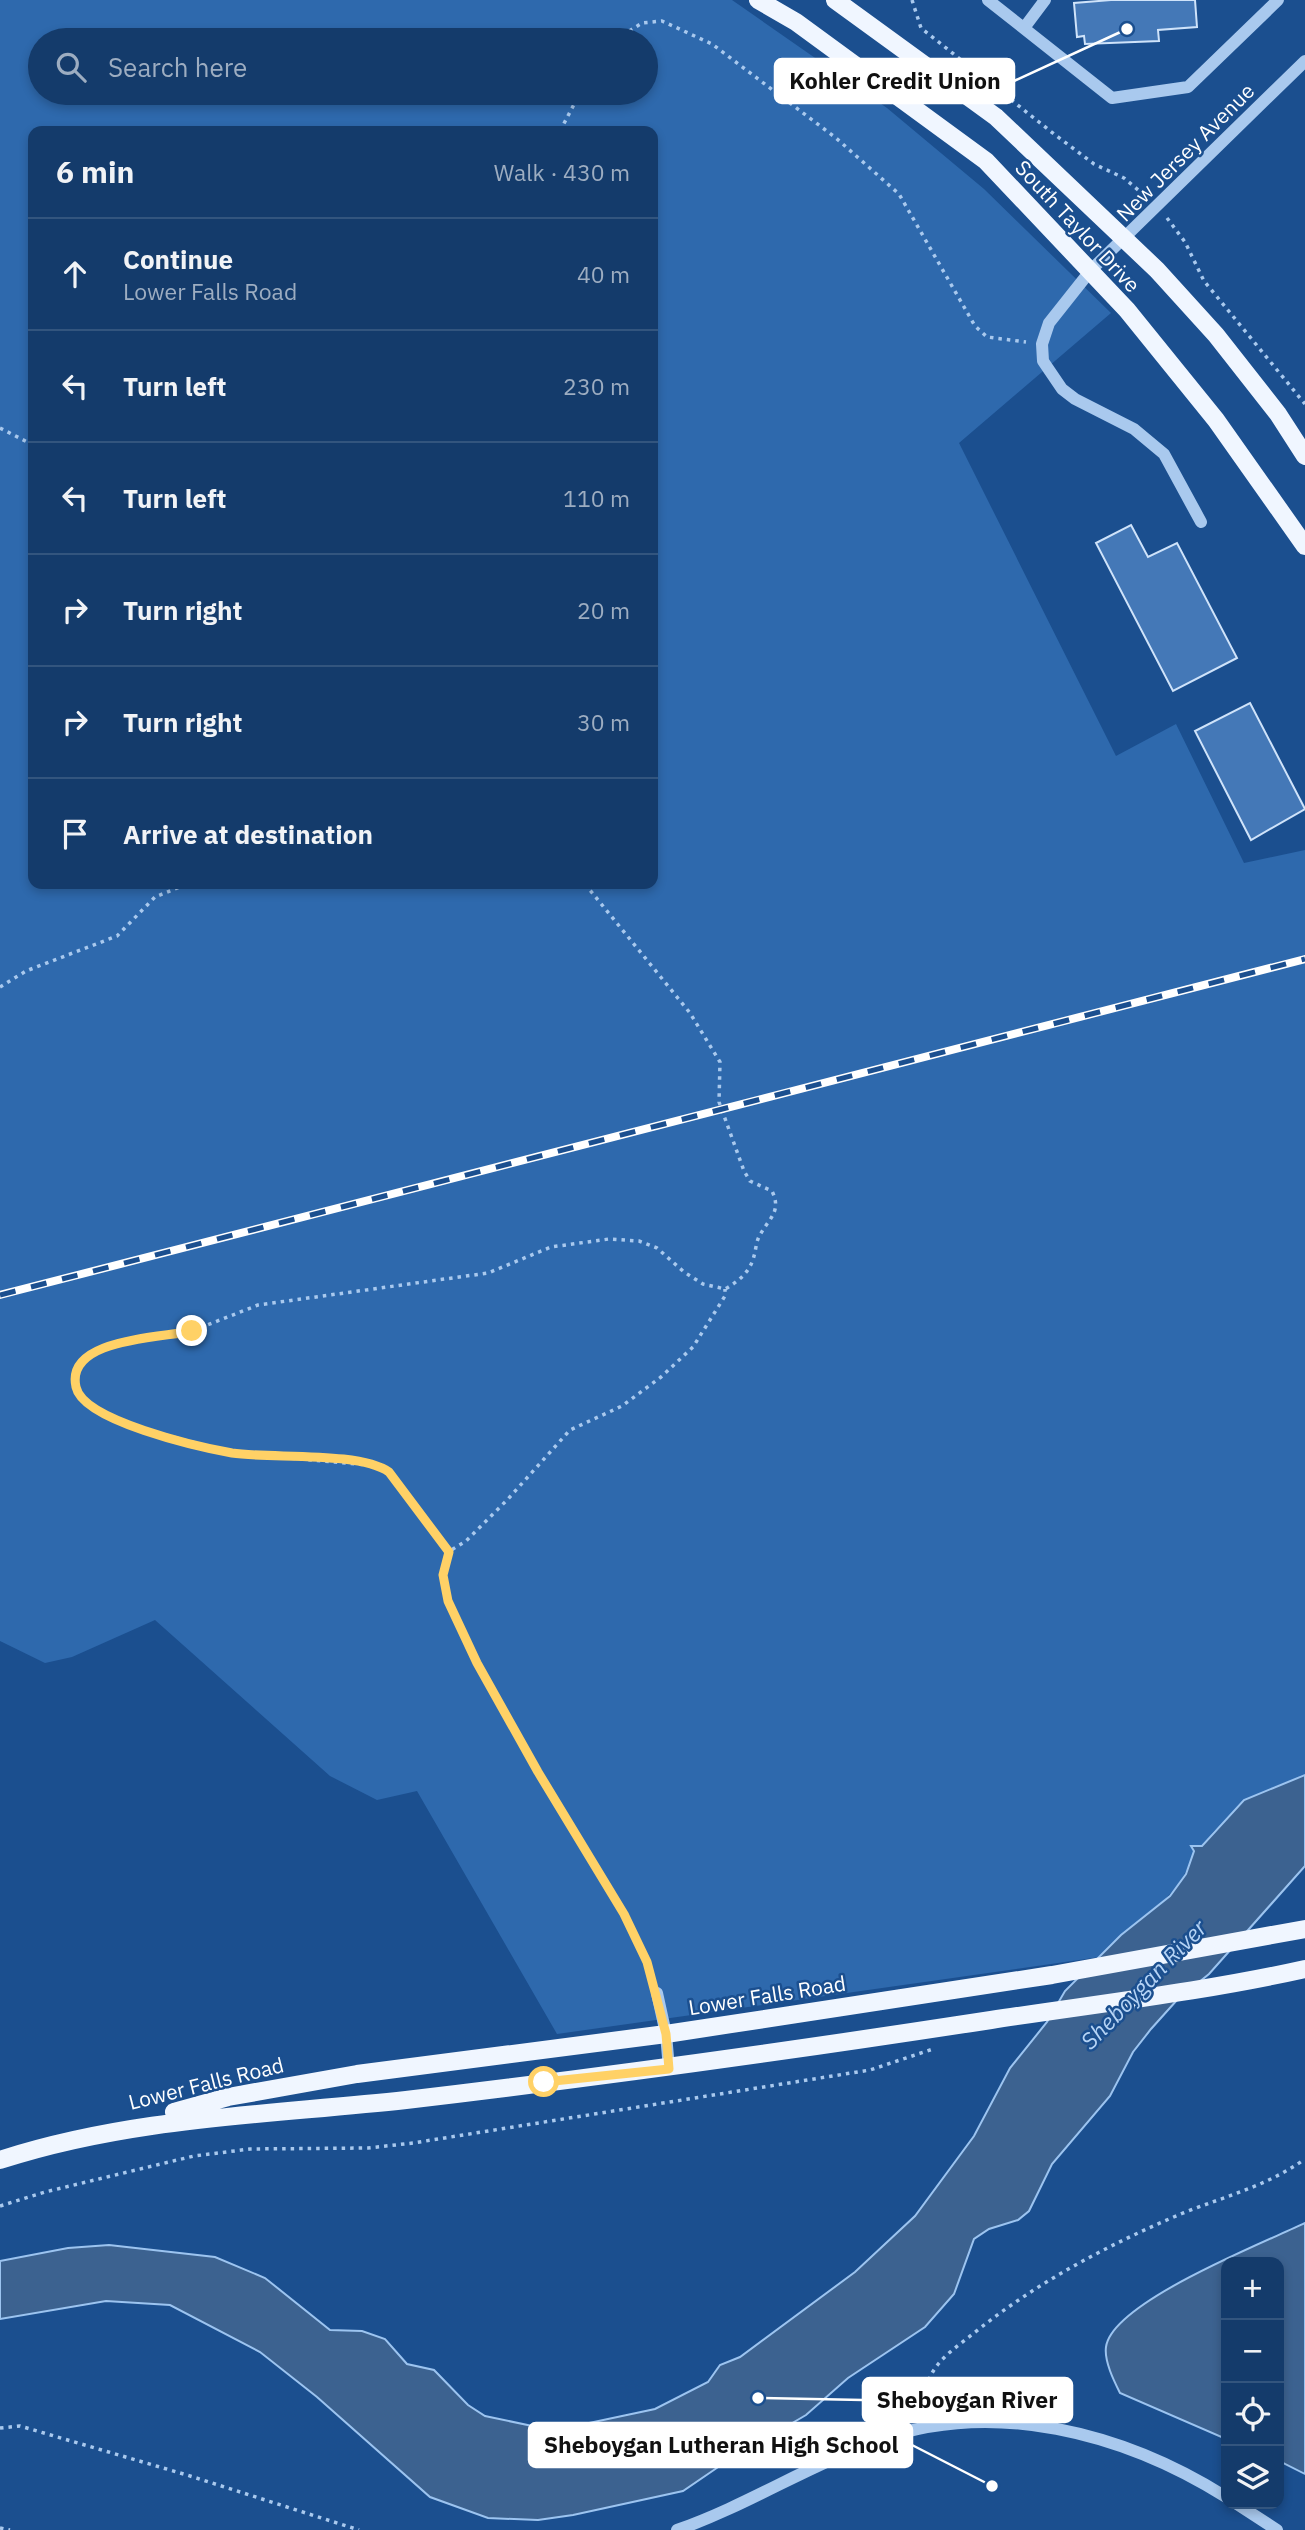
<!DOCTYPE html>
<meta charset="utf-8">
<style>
body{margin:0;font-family:"IBM Plex Sans",sans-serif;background:#214673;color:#f1f3f6}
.controls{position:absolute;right:21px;bottom:21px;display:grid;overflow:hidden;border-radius:14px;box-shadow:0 4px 10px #0003}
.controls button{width:63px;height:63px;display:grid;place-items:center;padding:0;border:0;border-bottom:2px solid #33557e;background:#143b6b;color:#f1f3f6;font:35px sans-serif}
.stop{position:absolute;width:21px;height:21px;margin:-16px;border:5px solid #ffd166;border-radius:50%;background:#fff}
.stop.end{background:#ffd166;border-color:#fff;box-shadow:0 2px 7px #0008}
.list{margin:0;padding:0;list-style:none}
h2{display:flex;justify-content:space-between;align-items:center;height:91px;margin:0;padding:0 28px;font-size:30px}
h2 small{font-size:23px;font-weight:400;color:#9dadc1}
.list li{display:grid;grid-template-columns:46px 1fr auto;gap:21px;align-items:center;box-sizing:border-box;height:112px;padding:0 28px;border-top:2px solid #33557e}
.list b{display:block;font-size:26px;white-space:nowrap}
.list p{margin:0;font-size:23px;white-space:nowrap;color:#9dadc1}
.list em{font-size:23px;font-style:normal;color:#9dadc1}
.icon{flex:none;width:38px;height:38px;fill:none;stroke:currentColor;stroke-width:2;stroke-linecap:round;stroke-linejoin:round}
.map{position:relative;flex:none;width:1305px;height:2530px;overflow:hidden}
.search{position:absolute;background:#143b6b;box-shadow:0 4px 10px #0003;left:28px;top:28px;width:630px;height:77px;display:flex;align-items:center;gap:18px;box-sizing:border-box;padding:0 24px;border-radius:38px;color:#9dadc1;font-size:26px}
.panel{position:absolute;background:#143b6b;box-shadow:0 4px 10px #0003;left:28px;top:126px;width:630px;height:763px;border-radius:14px}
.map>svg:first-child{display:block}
</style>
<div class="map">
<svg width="1305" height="2530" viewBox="0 0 1305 2530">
<rect width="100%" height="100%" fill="#1b4f8f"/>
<path fill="#2e69ad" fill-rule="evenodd" d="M0,0H732L887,108L984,189L1111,313L959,443L1116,756L1176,724L1244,863L1305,850V1775L1273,1787L1214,1831L1202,1846H1191L1194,1851C1181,1900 1133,1922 1100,1957L557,2034L417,1791L377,1800L330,1776L155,1620L72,1657L45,1663L0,1641ZM40,40H646V93H40ZM33,131H653V884H33Z"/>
<path fill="#3c6290" stroke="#9cc4f0" stroke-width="2" d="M1305,1775V1866L1209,1974L1177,2000L1151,2029L1133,2052L1110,2096L1052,2164L1029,2211L1018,2220L989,2229L974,2239L954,2294L925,2327L848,2378L806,2415L727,2461L683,2491L573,2515L538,2520L488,2518L430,2497L317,2397L260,2352L170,2305L106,2301L0,2319V2261L68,2248L109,2245L215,2257L265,2278L330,2330L362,2331L385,2339L407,2364L434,2370L468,2405L485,2416L537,2427L575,2426L655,2409L708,2382L720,2365L740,2357L855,2272L915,2216L974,2136L1010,2068L1047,2022L1065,1991L1121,1935L1170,1896L1186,1874L1194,1851L1191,1846H1202L1244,1800Z
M1305,2223V2474L1279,2461V2262H1226V2439L1120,2393C1114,2381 1104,2361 1106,2347C1112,2302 1266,2242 1305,2223Z"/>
<path fill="#4478b7" stroke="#cfe3fa" stroke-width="2" d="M1111,0H1195L1197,27L1158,30L1159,41L1085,44L1084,36L1077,37L1074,3Z
M1131,525L1148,557L1177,543L1237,658L1173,691L1096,543Z
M1250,703L1305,809L1251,840L1195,731Z"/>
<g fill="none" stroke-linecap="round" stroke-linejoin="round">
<path stroke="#a9c9ee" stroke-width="3.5" stroke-dasharray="3.5 5" stroke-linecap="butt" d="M912,0L921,28L1054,134L1094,164L1124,178L1144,195
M615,40L642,23L662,21L712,44L836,138L899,194L975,326L987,337L1026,342
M560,131L580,93
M1167,218L1185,242L1204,281L1305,404
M0,428L33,445
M585,884L690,1013L720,1062L719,1102L744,1171L750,1181L772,1191C782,1212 769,1218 760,1235C756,1241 756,1250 754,1256C750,1272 739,1281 725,1289L703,1284L684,1272L657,1248L639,1241L609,1239L551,1247L488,1273L258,1305L192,1331L126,1341L93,1351L78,1366L75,1385L82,1401L118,1422L232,1453L380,1466L389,1472L448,1552L466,1541L508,1499L570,1430L622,1406L661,1377L693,1347L725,1296V1289
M0,987L26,971L117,936L155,897L187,884
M448,1552L443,1575L448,1601L477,1663L538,1772L624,1914L653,1980
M0,2206L45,2192L194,2156L250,2149L368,2148L413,2143L870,2070L933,2049
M926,2414C920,2368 947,2355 979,2329C1041,2280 1110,2244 1183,2213C1226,2196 1267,2186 1305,2159
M0,2428L20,2426L187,2475L359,2530
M0,2528L10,2530"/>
<path stroke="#a9c9ee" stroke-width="12" d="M988,0L1112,98L1188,87L1278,0
M1024,28L1045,0
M1201,522L1164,454L1134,429L1075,399L1062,389L1043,361L1042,344L1049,323L1091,270L1305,61
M657,1993L666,2034L669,2069
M1237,2504L1277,2530
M677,2530C746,2506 807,2466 876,2441C993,2398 1124,2433 1226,2497"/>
<path stroke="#f0f6ff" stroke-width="18" d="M758,0L796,22L986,161L1127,310L1216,420L1305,546
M835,0L996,117L1157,270L1216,335L1278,414L1305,456
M174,2112L228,2097L357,2074L666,2034L1052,1975L1305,1929
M0,2160C132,2117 269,2115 406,2100C601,2077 796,2050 991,2020C1095,2004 1202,1992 1305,1969"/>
<defs>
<path id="rail" d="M0,1295L1305,959"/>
</defs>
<use href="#rail" stroke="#fff" stroke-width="8"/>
<use href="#rail" stroke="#1b4f8f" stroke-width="5" stroke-dasharray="16" stroke-linecap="butt"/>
</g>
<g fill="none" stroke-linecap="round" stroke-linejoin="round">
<path stroke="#ffd166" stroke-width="9" d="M192,1331C162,1338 65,1338 76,1387C83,1421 199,1447 232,1453C271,1459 359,1451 389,1472L449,1552L443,1575L448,1601L477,1663L538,1772L624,1914L647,1962L666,2034L669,2069L544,2082"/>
</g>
<g text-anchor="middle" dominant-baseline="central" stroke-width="5" stroke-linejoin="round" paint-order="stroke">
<g font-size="21" fill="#fff" stroke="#1b4f8f">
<text transform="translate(1185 152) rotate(-45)">New Jersey Avenue</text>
<text transform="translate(1078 226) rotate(47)">South Taylor Drive</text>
<text transform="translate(767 1995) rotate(-9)">Lower Falls Road</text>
<text transform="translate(206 2083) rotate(-14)">Lower Falls Road</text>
</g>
<g font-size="23" font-style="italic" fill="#b5d3f5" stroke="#1b4f8f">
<text transform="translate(1143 1984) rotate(-46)">Sheboygan River</text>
</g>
</g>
<path fill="none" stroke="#fff" stroke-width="2.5" d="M1127 29L1014 81M758 2398L863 2400M992 2486L912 2445"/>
<g fill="#fff" stroke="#1b4f8f" stroke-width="2.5">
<circle cx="1127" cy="29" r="7"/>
<circle cx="758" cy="2398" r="7"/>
<circle cx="992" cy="2486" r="7"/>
</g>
<g fill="#fff" stroke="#fff" stroke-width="2.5">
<rect x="775" y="59" width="239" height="44" rx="7"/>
<rect x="863" y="2378" width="209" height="44" rx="7"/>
<rect x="529" y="2423" width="383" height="44" rx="7"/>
</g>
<g font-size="23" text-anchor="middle" font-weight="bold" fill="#111">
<text x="895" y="89">Kohler Credit Union</text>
<text x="967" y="2408">Sheboygan River</text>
<text x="721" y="2453">Sheboygan Lutheran High School</text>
</g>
</svg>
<div class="controls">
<button>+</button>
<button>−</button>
<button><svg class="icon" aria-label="locate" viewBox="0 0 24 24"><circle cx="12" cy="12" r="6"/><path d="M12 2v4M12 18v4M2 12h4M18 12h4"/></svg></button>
<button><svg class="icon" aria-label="layers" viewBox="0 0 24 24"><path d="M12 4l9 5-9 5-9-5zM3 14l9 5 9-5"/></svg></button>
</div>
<div class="stop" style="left:544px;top:2082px"></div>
<div class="stop end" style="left:192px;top:1331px"></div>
<div class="search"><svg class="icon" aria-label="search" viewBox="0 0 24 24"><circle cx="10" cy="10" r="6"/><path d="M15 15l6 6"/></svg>Search here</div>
<section class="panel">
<h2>6 min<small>Walk · 430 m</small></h2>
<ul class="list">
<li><svg class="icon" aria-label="ahead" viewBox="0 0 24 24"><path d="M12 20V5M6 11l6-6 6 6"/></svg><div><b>Continue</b><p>Lower Falls Road</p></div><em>40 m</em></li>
<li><svg class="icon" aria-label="left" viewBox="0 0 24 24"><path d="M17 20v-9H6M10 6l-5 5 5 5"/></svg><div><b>Turn left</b></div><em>230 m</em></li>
<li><svg class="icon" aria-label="left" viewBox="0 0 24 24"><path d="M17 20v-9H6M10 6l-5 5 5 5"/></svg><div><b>Turn left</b></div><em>110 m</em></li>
<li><svg class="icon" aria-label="right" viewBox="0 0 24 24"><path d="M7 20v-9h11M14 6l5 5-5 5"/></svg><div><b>Turn right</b></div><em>20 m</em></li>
<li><svg class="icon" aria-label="right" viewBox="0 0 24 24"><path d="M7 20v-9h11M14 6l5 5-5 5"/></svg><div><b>Turn right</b></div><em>30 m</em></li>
<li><svg class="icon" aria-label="arrive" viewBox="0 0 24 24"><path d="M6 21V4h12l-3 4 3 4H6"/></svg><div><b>Arrive at destination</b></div></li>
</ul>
</section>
</div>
